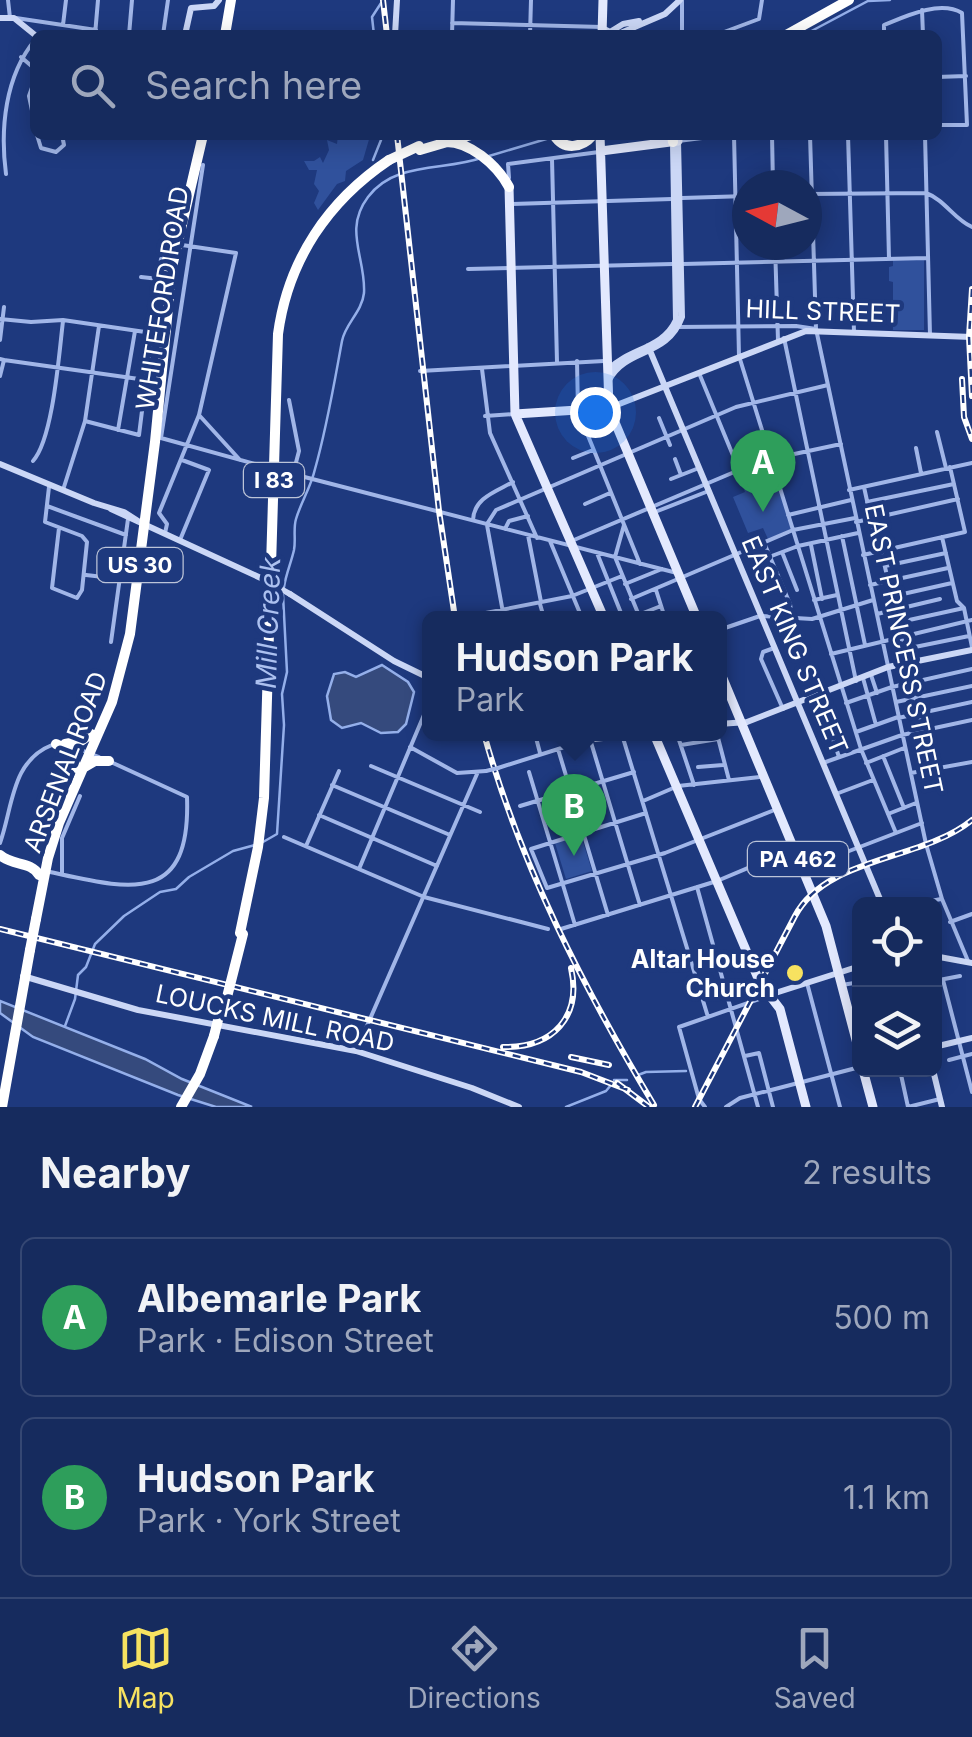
<!DOCTYPE html>
<meta charset="utf-8">
<style>
body{margin:0;font-family:Inter,sans-serif;background:#1f3364;color:#f1f3f6}
.controls{position:absolute;right:30px;bottom:30px;display:grid;overflow:hidden;border-radius:15px;box-shadow:0 5px 25px #0003}
.controls button{width:90px;height:90px;display:grid;place-items:center;padding:0;border:0;border-bottom:2px solid #354773;background:#162b5e;color:#f1f3f6;font:50px sans-serif}
.compass{position:absolute;left:732px;top:170px;width:90px;height:90px;border-radius:50%;background:#162b5e;box-shadow:0 5px 25px #0003;rotate:277deg}
.you{position:absolute;left:595px;top:412px;width:35px;height:35px;margin:-25px;border:8px solid #fff;border-radius:50%;background:#1a73e8;box-shadow:0 0 0 15px #1a73e833}
.badge{display:grid;place-items:center;width:65px;height:65px;border-radius:50%;background:#f7e260;color:#fff;font-size:32px;font-weight:700}
.pin{position:absolute;translate:-50% -82px;filter:drop-shadow(0 2px 5px #0008)}
.pin::after{content:'';position:absolute;top:52px;width:35px;height:30px;background:inherit;clip-path:polygon(0 0,100% 0,50% 100%)}
.popup{position:absolute;left:422px;top:611px;width:305px;height:130px;box-sizing:border-box;display:grid;place-content:center;border-radius:15px;background:#162b5e;filter:drop-shadow(0 2px 8px #0005);font-size:32px;white-space:nowrap;color:#9ea7bc}
.popup b{font-size:38px;color:#f1f3f6}
.popup::after{content:'';position:absolute;left:50%;top:100%;margin-left:-20px;border:20px solid transparent;border-top-color:#162b5e}
.list{margin:0;padding:0;list-style:none}
h2{display:flex;justify-content:space-between;align-items:center;height:130px;margin:0;padding:0 40px;font-size:42px}
h2 small{font-size:32px;font-weight:400;color:#9ea7bc}
.list li{display:grid;grid-template-columns:65px 1fr auto;gap:30px;align-items:center;box-sizing:border-box;height:160px;margin:0 20px 20px;padding:0 20px;border:2px solid #354773;border-radius:15px}
.list b{display:block;font-size:38px;white-space:nowrap}
.list p{margin:0;font-size:32px;white-space:nowrap;color:#9ea7bc}
.list em{font-size:32px;font-style:normal;color:#9ea7bc}
.icon{flex:none;width:55px;height:55px;fill:none;stroke:currentColor;stroke-width:2;stroke-linecap:round;stroke-linejoin:round}
.map{position:relative;flex:none;width:972px;height:1107px;overflow:hidden}
.search{position:absolute;background:#162b5e;box-shadow:0 5px 25px #0003;left:30px;right:30px;top:30px;height:110px;display:flex;align-items:center;gap:25px;box-sizing:border-box;padding:0 35px;border-radius:15px;color:#9ea7bc;font-size:38px}
.sheet{height:490px;background:#162b5e}
nav{display:flex;justify-content:space-around;align-items:center;box-sizing:border-box;height:140px;border-top:2px solid #354773;background:#162b5e;font-size:28px;color:#9ea7bc}
nav a{display:grid;justify-items:center;gap:5px}
nav .on{color:#f7e260}
.map>svg:first-child{display:block}
</style>
<div class="map">
<svg width="972" height="1107" viewBox="0 0 972 1107">
<rect width="100%" height="100%" fill="#1e397e"/>
<path fill="#30519c" d="M338,135L370,136L363,160L346,171L345,181L337,184L318,210L314,203L319,191L314,184L317,170H309L304,161H314L320,157L323,163L329,150L327,140L337,144Z
M893,260H924V330H893V282L889,281V267L893,266Z
M770,460L792,529L768,539L763,528L748,533L733,497L745,492L738,473Z
M581,835L592,871L566,879L555,843Z"/>
<path fill="#354a7d" stroke="#94afea" stroke-width="2.5" d="M382,665L408,682L414,692L406,724L398,732L381,733L361,723L342,728L331,720L327,696L334,674L345,672L356,677Z
M0,1001L145,1059L182,1079L252,1107H216L178,1095L33,1037L0,1013Z"/>
<g fill="none" stroke-linecap="round" stroke-linejoin="round">
<path stroke="#94afea" stroke-width="2.5" d="M374,35L372,17L383,0
M804,35L868,1L890,0
M489,156L553,137
M373,160L383,135
M284,587C286,574 291,563 294,550C296,540 293,529 296,519C301,502 311,487 315,469C327,427 334,384 342,341C345,324 362,312 364,293C366,258 343,230 368,197C395,161 444,171 481,158
M263,842L277,834L284,725L282,694L287,672L283,595
M65,1026L75,999L78,975L86,967L95,944L124,916L160,892L176,889L189,877L233,851L255,845
M638,1075L646,1072L686,1071
M614,1080H627
M566,1107L606,1091L611,1085"/>
<path stroke="#a1b6e8" stroke-width="4" d="M8,0L10,18
M922,10L923,35
M16,18L96,30
M452,23L602,27
M63,25L66,0
M95,35L98,0
M129,35L132,0
M163,35L168,0
M452,35L453,0
M530,35L531,0
M682,35V0
M716,35L759,19L762,0
M884,35V25C906,16 940,0 962,13L967,125H937
M21,57L35,69
M937,77L966,76
M35,79L29,96L35,125
M37,135L41,148L56,152L64,145L62,135
M734,135L739,356L861,749L896,833
M772,135L773,185
M810,135L816,329L926,844L942,899L968,961
M848,135L854,332
M886,135L889,259
M925,135L930,335
M678,141L726,135
M552,159L557,362
M203,165L161,438L266,467
M6,174C0,129 5,76 35,40
M509,178L508,164L599,152
M807,194L926,193C945,200 954,219 972,227
M682,198L747,196
M512,204L672,199
M775,245L778,340
M683,264L927,258
M468,269L673,264
M141,277L159,279
M0,319L31,322L63,320L152,333
M677,327L796,326L816,329
M784,338L856,681
M0,340L4,307
M0,359L4,360L0,376
M4,360L146,380
M577,361L578,411L640,564
M482,369L490,433L537,538
M420,371L604,361
M699,373L739,470
M289,400L299,451L293,474
M199,415L240,460
M485,416L515,414
M659,418L670,445
M85,421L139,435L161,259
M118,430L135,331
M937,432L946,468
M916,448L921,473
M573,458L593,450
M675,459L681,475
M33,461C53,439 59,354 63,321
M289,473L677,573
M671,479L699,468
M49,487L45,522L82,536L87,542L82,590L77,598L52,588L59,528
M864,487L878,551
M63,490L85,421L99,326
M849,490L972,463
M867,502L954,484
M585,504L610,493
M47,506L126,535
M655,512L706,492
M788,515L851,500
M473,520C474,498 495,492 513,482
M856,522L958,499
M487,524L496,510L736,407L828,385
M487,525L504,618
M624,525L615,557L640,618
M505,529L509,521L528,516
M165,533L167,524L159,513L199,415L236,253L182,245
M528,535L541,602
M842,536L865,645
M942,537L957,601L964,608L972,647
M180,540L209,470L182,460
M574,540L739,470L771,459L841,444
M550,541L582,618
M765,545L790,604L797,649
M811,545L822,599
M881,550L932,769
M782,552L797,590
M597,553L623,618
M863,555L965,532L950,467
M769,557L798,546L858,533
M885,566L946,553
M86,575L121,579
M625,584L662,569
M870,585L948,568
M656,590L665,618
M894,596L952,583
M631,599L793,530L855,518
M814,600L837,595
M540,604L544,618
M877,614L940,599
M638,615L661,606
M465,617L572,596L622,576
M563,618L581,615
M900,622L964,608
M719,630L760,616L812,619L873,600
M111,642L128,519
M774,648L763,652L761,659L783,709
M905,649L969,636
M831,654L972,620
M871,675L877,693
M863,678L876,725
M896,702L972,686
M846,703L892,687L972,669
M898,718L972,702
M856,732L898,717
M831,733L839,757
M535,734L540,753
M677,734L694,785
M717,734L729,780
M623,738L708,1017
M681,745L718,739
M71,746L99,757
M410,747L457,773L486,771
M558,749L608,915
M883,756L904,808
M823,763L902,735L972,720
M866,763L904,748
M371,766L480,812
M698,767L723,765
M498,768L590,739L640,905
M529,772L575,925
M911,773L972,762
M332,785L450,835
M836,794L873,780
M643,801L678,786L760,777
M520,806L634,772
M646,813L531,849L547,888L665,853L777,809
M888,814L916,803
M319,815L437,866
M284,837L424,897L548,929
M0,843C13,807 11,761 52,745
M306,846L339,771
M805,868L922,823
M359,869L429,703
M50,872C129,889 191,907 187,797L113,763
M62,874V838L80,796
M697,887L758,1107
M916,904L941,899
M950,922L972,914
M561,929L717,881L793,849
M943,980L972,1092
M934,981L960,976
M807,983L840,1107
M842,985L860,982
M356,1051L477,774
M745,1056L759,1053L773,1107
M949,1060L972,1054
M900,1070L908,1107L940,1099
M705,1107L699,1099L679,1027L768,996
M726,1107L740,1098L860,1067"/>
<path stroke="#cbd7f6" stroke-width="6" d="M0,18H14L35,35
M602,28L610,32L623,24L639,21
M185,35L191,8L214,6L219,0
M395,35L397,0
M616,35L665,14L680,0
M648,346L882,904
M609,369C630,348 663,349 676,320L673,143
M609,380C627,347 667,358 682,317L678,141
M609,408L806,331L972,337
M0,464L94,503L124,512L138,521
M111,509L263,579
M290,594L394,661L429,678
M719,724L747,722L888,667L972,650
M566,734L593,739L643,734
M934,956L972,963
M23,976L138,1010L356,1051L472,1088L519,1107
M769,995L860,966
M934,1047L972,1038
M933,1070L942,1107"/>
<path stroke="#e3e9fe" stroke-width="9" d="M602,35L603,0
M600,135L609,408L697,618
M601,151L678,141
M509,187L515,414L604,618
M515,414L609,408
M719,669L826,926L860,1055
M654,734L760,983L780,1009L806,1107
M863,1070L873,1107"/>
<path stroke="#fff" stroke-width="10" d="M225,35L231,0
M786,35L849,0
M554,135C564,151 582,148 593,135
M672,135L673,142
M443,142C469,140 497,165 509,187
M420,150L471,135
M165,270L174,223
M56,744L72,752L76,768
M65,744L81,741L91,734
M83,768L95,761H109
M0,855C12,866 31,861 39,875
M36,919L48,858L59,823L112,702L130,634L155,442L172,267L203,135
M240,933L258,847L264,798L278,334C288,260 328,201 389,160
M2,1107L30,950
M181,1107L200,1074L214,1036"/>
<defs>
<path id="rail" d="M383,0L387,35
M397,135L439,511L455,618
M972,289L969,337L972,396
M962,379L964,417L972,439
M484,734C521,866 583,987 654,1105
M0,929L581,1072L628,1090
M503,1047C553,1048 582,1017 571,968
M571,1057L609,1065
M617,1083L649,1107
M695,1107L795,916C827,856 922,861 972,820"/>
</defs>
<use href="#rail" stroke="#fff" stroke-width="6"/>
<use href="#rail" stroke="#1e397e" stroke-width="2.5" stroke-dasharray="8" stroke-linecap="butt"/>
<path stroke="#a1b6e8" stroke-width="4" d="M266,467L288,473
M486,771L498,768"/>
<path stroke="#cbd7f6" stroke-width="6" d="M263,579L290,594"/>
<path stroke="#fff" stroke-width="10" d="M389,160L419,146
M30,950L36,919
M227,997L243,934
M214,1036L220,1012"/>
</g>
<circle fill="#f7e260" stroke="#1e397e" stroke-width="4" cx="795" cy="973" r="10"/>
<g text-anchor="middle" dominant-baseline="central" stroke-width="9" stroke-linejoin="round" paint-order="stroke">
<g fill="#1e397e" stroke="#bcc4d8" stroke-width="2.5">
<rect x="244" y="463" width="60" height="34" rx="8"/>
<rect x="97.5" y="548" width="85" height="34" rx="8"/>
<rect x="748" y="842" width="100" height="34" rx="8"/>
</g>
<g font-size="22" font-weight="bold" fill="#fff">
<text x="274" y="480">I 83</text>
<text x="140" y="565">US 30</text>
<text x="798" y="859">PA 462</text>
</g>
<g font-size="25" fill="#fff" stroke="#1e397e">
<text transform="translate(162 298) rotate(-81)">WHITEFORD ROAD</text>
<text transform="translate(823 311) rotate(2)">HILL STREET</text>
<text transform="translate(795 645) rotate(67)">EAST KING STREET</text>
<text transform="translate(904 649) rotate(78)">EAST PRINCESS STREET</text>
<text transform="translate(65 762) rotate(-69)">ARSENAL ROAD</text>
<text transform="translate(275 1018) rotate(12)">LOUCKS MILL ROAD</text>
</g>
<g font-size="25" font-weight="bold" fill="#fff" stroke="#1e397e" text-anchor="end">
<text x="775" y="959">Altar House<tspan x="775" dy="29">Church</tspan></text>
</g>
<g font-size="28" font-style="italic" fill="#acc1f0" stroke="#1e397e">
<text transform="translate(268 623) rotate(-88)">Mill Creek</text>
</g>
</g>
</svg>
<div class="controls">
<button><svg class="icon" aria-label="locate" viewBox="0 0 24 24"><circle cx="12" cy="12" r="6"/><path d="M12 2v4M12 18v4M2 12h4M18 12h4"/></svg></button>
<button><svg class="icon" aria-label="layers" viewBox="0 0 24 24"><path d="M12 4l9 5-9 5-9-5zM3 14l9 5 9-5"/></svg></button>
</div>
<svg class="compass" viewBox="-18 -18 36 36"><path d="M0-13l5 13h-10z" fill="#e53935"/><path d="M0 13l5-13h-10z" fill="#9ea7bc"/></svg>
<div class="you"></div>
<div class="pin badge" style="left:763px;top:512px;background:#2e9e5b">A</div>
<div class="pin badge" style="left:574px;top:856px;background:#2e9e5b">B</div>
<div class="popup"><b>Hudson Park</b>Park</div>
<div class="search"><svg class="icon" aria-label="search" viewBox="0 0 24 24"><circle cx="10" cy="10" r="6"/><path d="M15 15l6 6"/></svg>Search here</div>
</div>
<section class="sheet">
<h2>Nearby<small>2 results</small></h2>
<ul class="list">
<li><span class="badge" style="background:#2e9e5b">A</span><div><b>Albemarle Park</b><p>Park · Edison Street</p></div><em>500 m</em></li>
<li><span class="badge" style="background:#2e9e5b">B</span><div><b>Hudson Park</b><p>Park · York Street</p></div><em>1.1 km</em></li>
</ul>
</section>
<nav>
<a class="on"><svg class="icon" aria-label="map" viewBox="0 0 24 24"><path d="M3 6l6-2 6 2 6-2v14l-6 2-6-2-6 2zM9 4v14M15 6v14"/></svg>Map</a>
<a><svg class="icon" aria-label="directions" viewBox="0 0 24 24"><path d="M12 3l9 9-9 9-9-9zM9 14v-3h6M13 9l2 2-2 2"/></svg>Directions</a>
<a><svg class="icon" aria-label="saved" viewBox="0 0 24 24"><path d="M7 4h10v16l-5-4-5 4z"/></svg>Saved</a>
</nav>
